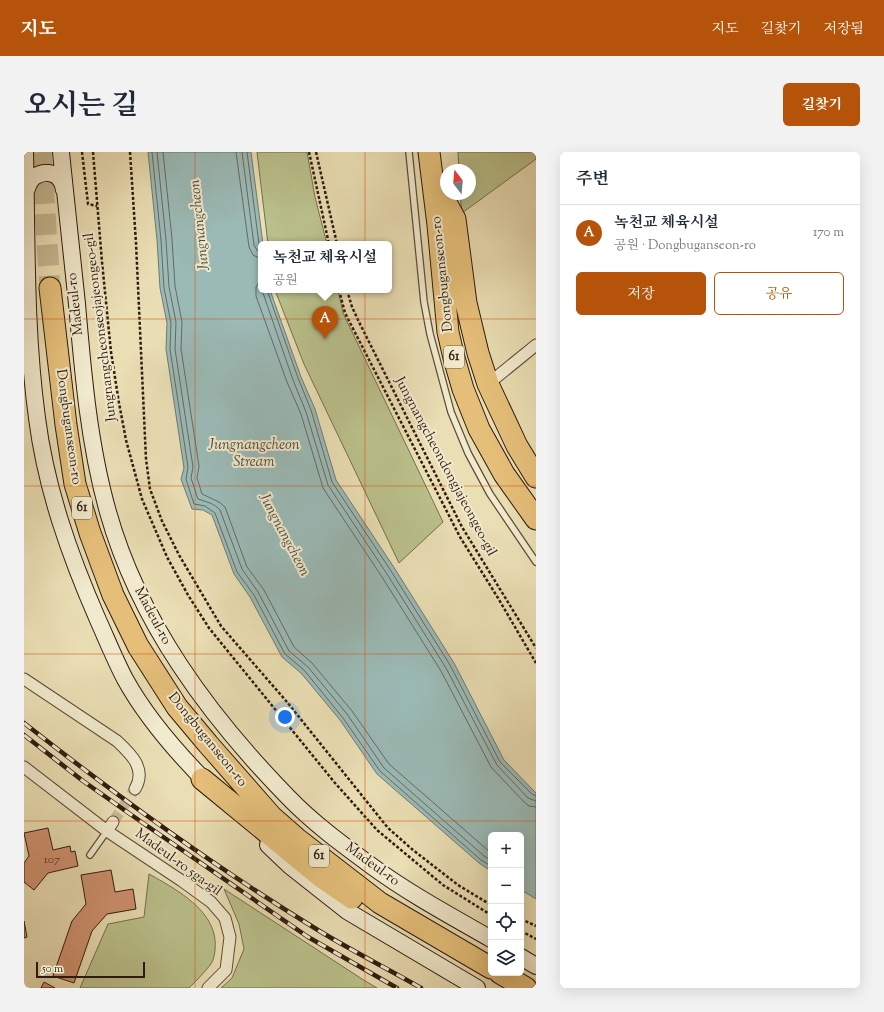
<!DOCTYPE html>
<html lang="ko">
<meta charset="utf-8">
<style>
body{margin:0;font-family:"Sorts Mill Goudy","Noto Serif KR",serif;background:#f2f2f3;color:#1f2937}
.controls{position:absolute;right:12px;bottom:12px;display:grid;overflow:hidden;border-radius:6px;box-shadow:0 4px 16px #0002}
.controls button{width:36px;height:36px;display:grid;place-items:center;padding:0;border:0;border-bottom:1px solid #e0e1e3;background:#fff;color:#1f2937;font:20px sans-serif}
.compass{position:absolute;left:416px;top:12px;width:36px;height:36px;border-radius:50%;background:#fff;box-shadow:0 4px 16px #0002;rotate:344deg}
.scale{position:absolute;left:12px;bottom:10px;width:109px;box-sizing:border-box;padding-left:4px;border:2px solid #2f1b0f;border-top:0;font-size:11px;line-height:14px;white-space:nowrap;color:#2f1b0f;-webkit-text-stroke:3px #f1eace;paint-order:stroke}
.you{position:absolute;left:261px;top:565px;width:14px;height:14px;margin:-10px;border:3px solid #fff;border-radius:50%;background:#1a73e8;box-shadow:0 0 0 6px #1a73e833}
.badge{display:grid;place-items:center;width:26px;height:26px;border-radius:50%;background:#b45309;color:#fff;font-size:13px;font-weight:700}
.pin{position:absolute;translate:-50% -33px;filter:drop-shadow(0 1px 2px #0008)}
.pin::after{content:'';position:absolute;top:21px;width:14px;height:12px;background:inherit;clip-path:polygon(0 0,100% 0,50% 100%)}
.popup{position:absolute;left:234px;top:89px;width:134px;height:52px;box-sizing:border-box;display:grid;place-content:center;border-radius:6px;background:#fff;filter:drop-shadow(0 1px 3px #0005);font-size:13px;white-space:nowrap;color:#747a83}
.popup b{font-size:15px;color:#1f2937}
.popup::after{content:'';position:absolute;left:50%;top:100%;margin-left:-8px;border:8px solid transparent;border-top-color:#fff}
.list{margin:0;padding:0;list-style:none}
h2{display:flex;justify-content:space-between;align-items:center;height:52px;margin:0;padding:0 16px;font-size:17px}
h2 small{font-size:13px;font-weight:400;color:#747a83}
.list li{display:grid;grid-template-columns:26px 1fr auto;gap:12px;align-items:center;box-sizing:border-box;height:56px;padding:0 16px;border-top:1px solid #e0e1e3}
.list b{display:block;font-size:15px;white-space:nowrap}
.list p{margin:0;font-size:13px;white-space:nowrap;color:#747a83}
.list em{font-size:13px;font-style:normal;color:#747a83}
.actions{display:flex;gap:8px;padding:12px 16px}
.actions a{flex:1;padding:9px 0;border:1px solid #b45309;border-radius:6px;text-align:center;font-size:14px;color:#b45309}
.actions .main{background:#b45309;color:#fff}
.icon{flex:none;width:22px;height:22px;fill:none;stroke:currentColor;stroke-width:2;stroke-linecap:round;stroke-linejoin:round}
.map{position:relative;flex:none;width:512px;height:836px;overflow:hidden;border-radius:6px}
header{display:flex;align-items:center;gap:24px;box-sizing:border-box;height:56px;padding:0 20px;background:#b45309;color:#fff}
header strong{font-size:19px}
nav{display:flex;gap:22px;margin-inline-start:auto;font-size:14px}
.intro{display:flex;align-items:center;justify-content:space-between;box-sizing:border-box;height:96px;padding:0 24px}
h1{margin:0;font-size:28px}
.button{padding:10px 18px;border-radius:6px;background:#b45309;color:#fff;font-size:14px;font-weight:700}
main{display:flex;gap:24px;padding:0 24px}
aside{flex:1;background:#fff;border-radius:6px;box-shadow:0 4px 16px #0002}
.map>svg:first-child{display:block}
</style>
<header>
<strong>지도</strong>
<nav><a>지도</a><a>길찾기</a><a>저장됨</a></nav>
</header>
<div class="intro"><h1>오시는 길</h1><a class="button">길찾기</a></div>
<main>
<div class="map">
<svg width="512" height="836" viewBox="0 0 512 836">
<rect width="100%" height="100%" fill="#eadeb4"/>
<filter id="stains"><feTurbulence type="fractalNoise" baseFrequency=".005" numOctaves="4"/><feColorMatrix values="0 0 0 0 .2 0 0 0 0 .09 0 0 0 0 .02 0 0 0 .5 -.17"/></filter>
<radialGradient id="worn" r=".72"><stop offset=".6" stop-color="#630" stop-opacity="0"/><stop offset="1" stop-color="#630" stop-opacity=".3"/></radialGradient>
<path fill="#bac08b" stroke="#746e4d" d="M233,0H283L291,45L303,92H244Z
M434,0H512V7L438,61L436,42H446V18H435Z
M251,138H314L319,161L419,370L375,411L280,212Z
M125,722C157,740 202,764 189,808C187,814 171,830 165,836H56L84,772L120,765Z
M200,737L338,827L353,836H197L208,826L220,797L215,772Z"/>
<path fill="#9bbab6" stroke="#707a73" d="M124,0H227L239,92H237V138H246L277,225L291,257L312,328L371,417L430,511L480,608L512,641V747L497,738V683H467V719L455,711L353,622L316,568L277,521L258,505L226,445L210,422L188,363L179,358L168,357L157,327L160,316L142,197L143,171L136,136L133,88Z"/>
<g fill="none" stroke-linecap="round" stroke-linejoin="round">
<path stroke="#656a62" stroke-width="1" d="M128,0L137,88L140,136L147,171L146,197L164,315L162,327L170,352L181,354L191,361L213,420L230,443L261,502L280,518L319,566L356,619L457,708L467,714
M133,0L142,88L145,135L152,170L151,197L169,315L167,326L174,347C182,350 190,351 196,358L218,417L234,440L265,499L284,515L323,562L360,616L460,704L467,708
M139,0L148,87L151,134L158,170L157,197L175,314L173,326L178,342L195,350L201,355L223,415L240,438L270,495L288,511L328,559L365,612L467,701
M212,0L225,95L229,103L237,107
M218,0L230,93L233,98L237,101
M223,0L235,92L237,95
M237,127L232,135V144L263,230L277,262L299,336L358,425L417,519L467,615L500,650L505,654L512,655
M238,138L269,228L282,260L304,333L363,422L422,516L473,613L504,646L512,649
M243,138L274,226L287,258L308,330L367,419L426,513L476,610L508,642L512,644"/>
</g>
<path fill="#cf9270" stroke="#2f1b0f" d="M24,676L29,698L46,694L47,700L51,699L54,714L24,721L10,738L0,730V711L5,704L0,681Z
M87,718L91,740L109,737L112,757L83,762L68,779L50,831L29,824L48,769L62,752L57,723Z
M0,769L3,785L0,786Z
M20,830L31,836H17Z"/>
<g fill="none" stroke-linecap="round" stroke-linejoin="round">
<path stroke="#c5b793" stroke-width="11" stroke-dasharray="11 5.5" stroke-linecap="butt" d="M89,670L111,637"/>
<path stroke="#c5b793" stroke-width="21" stroke-dasharray="21 10" stroke-linecap="butt" d="M17,0L26,136"/>
<defs>
<path id="lane" d="M385,0L400,150L406,182L427,260L444,301L466,342L512,410
M66,703L83,679"/>
<path id="street" d="M464,232L512,193
M0,527L93,589C107,602 123,617 111,637
M0,615L83,679L89,670
M83,679L158,729L187,750L201,766L206,785L202,818L184,836"/>
<path id="secondary" d="M1,0C3,89 1,178 13,266C22,337 46,404 74,468C83,488 91,508 101,527C123,567 154,602 186,634
M37,0C42,51 48,102 53,152C59,222 65,293 84,360C115,470 185,564 264,645C289,671 319,693 349,715C386,742 427,764 467,787
M2,39C4,34 5,29 10,25C18,19 32,19 37,29C39,31 39,35 40,38
M244,693L266,714L323,759L453,836
M497,805L512,814"/>
<path id="highway" d="M405,0L414,73L424,180L430,206L439,237L455,277L480,322L512,367
M413,34L431,67L442,151L454,201L464,232L493,294L512,325
M26,136L42,273L51,332L66,381L89,443L114,494L153,555L184,592L248,665L272,686L356,751L467,816
M178,627L296,724L328,746
M476,821L502,836"/>
</defs>
<use href="#lane" stroke="#5e4c38" stroke-width="8"/>
<use href="#street" stroke="#5e4c38" stroke-width="13"/>
<use href="#secondary" stroke="#2f1b0f" stroke-width="18"/>
<use href="#highway" stroke="#2f1b0f" stroke-width="23"/>
<path stroke="#2f1b0f" stroke-width="2.5" stroke-dasharray="3 2" stroke-linecap="butt" d="M58,0L64,52L73,54
M69,0L78,110L87,200L95,251L102,288L118,347L143,405L164,443L185,476L311,631L353,678L419,733L467,763
M106,0L112,91L122,307L126,337L138,369L155,403L197,474L263,550L364,676L389,698L434,733L467,753
M285,0L305,92
M292,0L313,92
M315,138L321,161L436,385L474,446L512,511
M323,138L328,155L335,170L438,375L512,496
M497,767L512,774
M497,779L512,787"/>
<use href="#lane" stroke="#f1eace" stroke-width="5.5"/>
<use href="#street" stroke="#f1eace" stroke-width="11"/>
<use href="#secondary" stroke="#f1eace" stroke-width="16"/>
<use href="#highway" stroke="#e5bf7a" stroke-width="21"/>
<defs>
<path id="rail" d="M0,571C93,644 188,713 289,775C324,797 361,815 397,836
M0,583L59,629L116,669L284,785L373,836"/>
</defs>
<use href="#rail" stroke="#2f1b0f" stroke-width="4.5"/>
<use href="#rail" stroke="#f1eace" stroke-width="3" stroke-dasharray="9" stroke-linecap="butt"/>
</g>
<path fill="none" stroke="#d6530c" stroke-width="1" stroke-opacity="0.55" d="M171,0V836M341,0V836M0,167H512M0,334H512M0,502H512M0,669H512"/>
<g text-anchor="middle" dominant-baseline="central" stroke-width="4" stroke-linejoin="round" paint-order="stroke">
<g font-size="12" fill="#573927">
<text x="28" y="708">107</text>
</g>
<g fill="#f1eace" stroke="#695948" stroke-width="1">
<rect x="420" y="194" width="20" height="22" rx="3"/>
<rect x="48" y="345" width="20" height="22" rx="3"/>
<rect x="285" y="693" width="20" height="22" rx="3"/>
</g>
<g font-size="13" font-weight="bold" fill="#2f1b0f">
<text x="430" y="205">61</text>
<text x="58" y="356">61</text>
<text x="295" y="704">61</text>
</g>
<g font-size="14" fill="#2f1b0f" stroke="#f1eace">
<text transform="translate(419 122) rotate(-96)">Dongbuganseon-ro</text>
<text transform="translate(52 152) rotate(-96)">Madeul-ro</text>
<text transform="translate(77 175) rotate(-97)">Jungnangcheonseojajeongeo-gil</text>
<text transform="translate(44 275) rotate(82)">Dongbuganseon-ro</text>
<text transform="translate(421 315) rotate(62)">Jungnangcheondongjajeongeo-gil</text>
<text transform="translate(128 464) rotate(62)">Madeul-ro</text>
<text transform="translate(183 588) rotate(51)">Dongbuganseon-ro</text>
<text transform="translate(154 711) rotate(36)">Madeul-ro 5ga-gil</text>
<text transform="translate(348 713) rotate(36)">Madeul-ro</text>
</g>
<g font-size="15" font-style="italic" fill="#4f4b41" stroke="#f1eace">
<text transform="translate(176 73) rotate(-96)">Jungnangcheon</text>
<text x="230" y="293">Jungnangcheon<tspan x="230" dy="17">Stream</tspan></text>
<text transform="translate(260 383) rotate(62)">Jungnangcheon</text>
</g>
</g>
<rect width="100%" height="100%" filter="url(#stains)"/>
<rect width="100%" height="100%" fill="url(#worn)"/>
</svg>
<div class="controls">
<button>+</button>
<button>−</button>
<button><svg class="icon" aria-label="locate" viewBox="0 0 24 24"><circle cx="12" cy="12" r="6"/><path d="M12 2v4M12 18v4M2 12h4M18 12h4"/></svg></button>
<button><svg class="icon" aria-label="layers" viewBox="0 0 24 24"><path d="M12 4l9 5-9 5-9-5zM3 14l9 5 9-5"/></svg></button>
</div>
<svg class="compass" viewBox="-18 -18 36 36"><path d="M0-13l5 13h-10z" fill="#e53935"/><path d="M0 13l5-13h-10z" fill="#747a83"/></svg>
<div class="scale">50 m</div>
<div class="you"></div>
<div class="pin badge" style="left:301px;top:187px">A</div>
<div class="popup"><b>녹천교 체육시설</b>공원</div>
</div>
<aside>
<h2>주변<small></small></h2>
<ul class="list">
<li><span class="badge">A</span><div><b>녹천교 체육시설</b><p>공원 · Dongbuganseon-ro</p></div><em>170 m</em></li>
</ul>
<div class="actions"><a class="main">저장</a><a>공유</a></div>
</aside>
</main>
